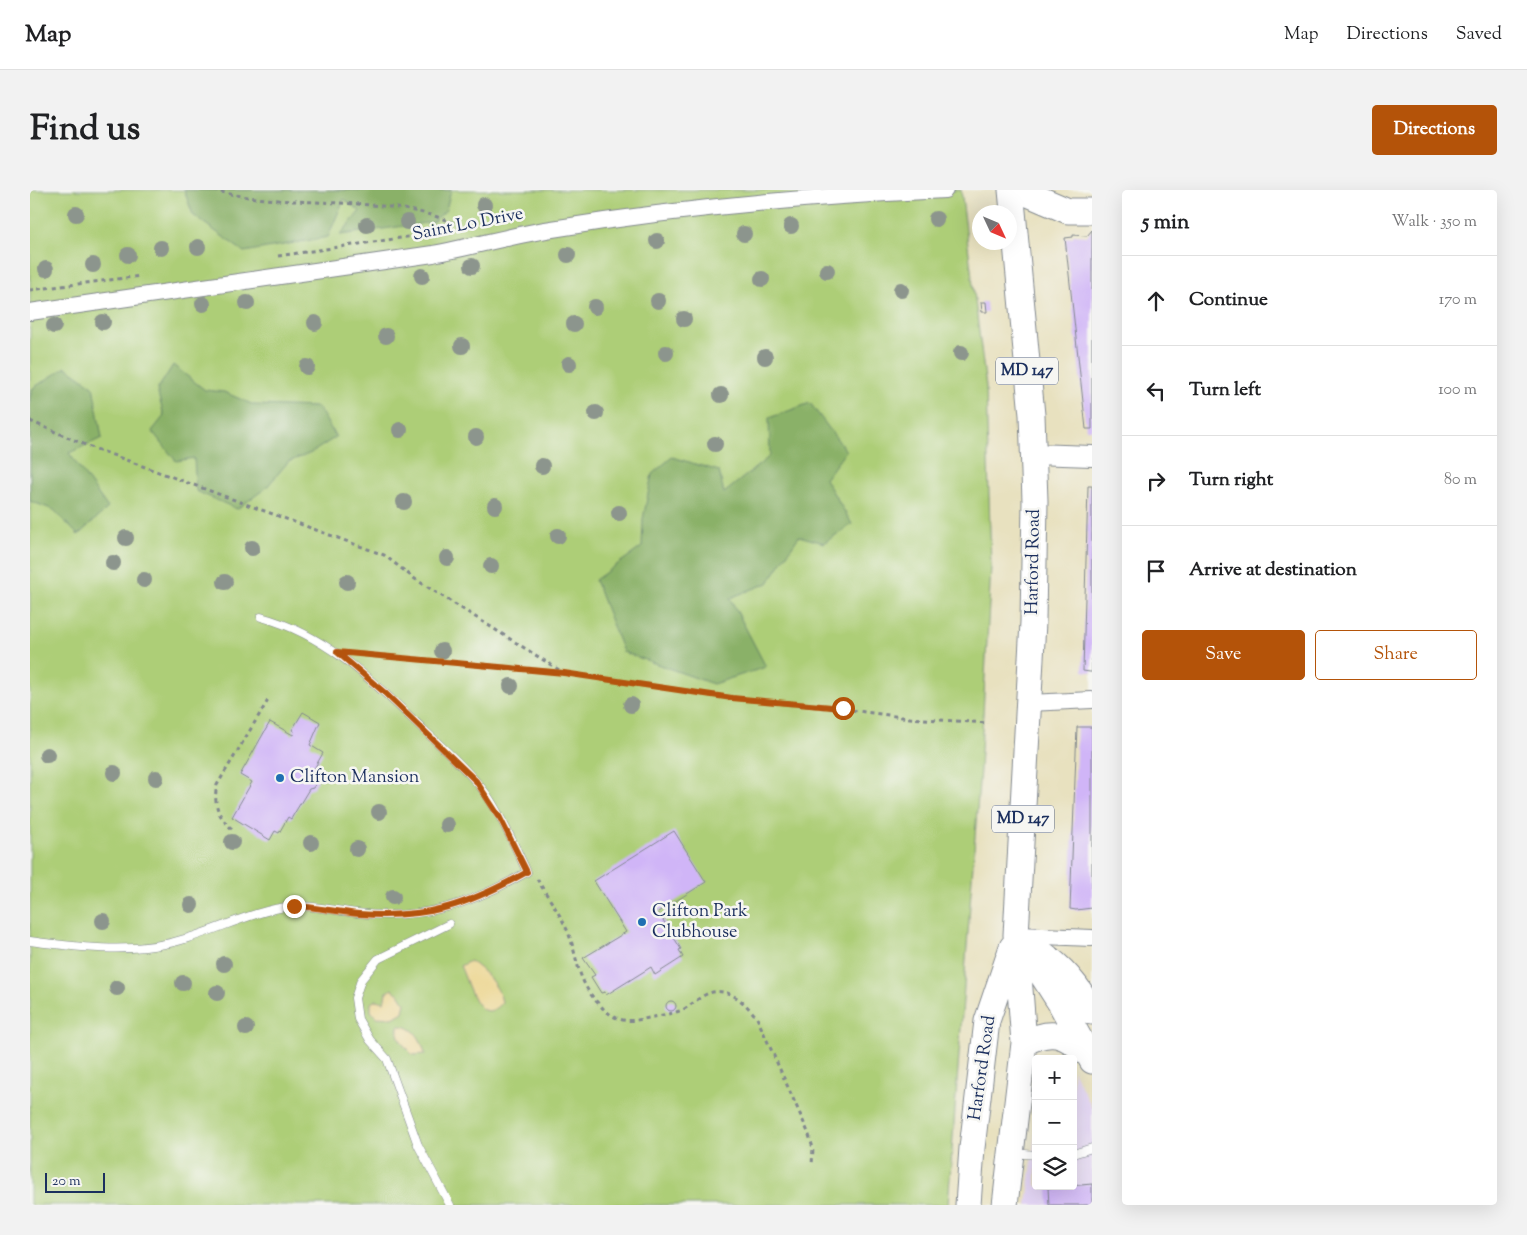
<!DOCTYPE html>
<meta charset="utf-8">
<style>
body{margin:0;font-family:"Sorts Mill Goudy",serif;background:#f2f2f2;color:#202124}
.controls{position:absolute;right:15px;bottom:15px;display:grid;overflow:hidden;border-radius:5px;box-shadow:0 5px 20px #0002}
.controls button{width:45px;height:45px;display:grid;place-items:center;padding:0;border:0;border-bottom:1px solid #e0e0e0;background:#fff;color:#202124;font:25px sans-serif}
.compass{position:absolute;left:942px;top:15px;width:45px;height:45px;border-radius:50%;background:#fff;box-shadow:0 5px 20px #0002;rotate:134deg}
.scale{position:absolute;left:15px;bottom:12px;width:60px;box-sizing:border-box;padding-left:5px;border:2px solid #1b2f5e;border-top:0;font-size:14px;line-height:18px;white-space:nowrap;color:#1b2f5e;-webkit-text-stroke:4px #f6f6f2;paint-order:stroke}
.stop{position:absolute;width:15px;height:15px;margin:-11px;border:4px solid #b45309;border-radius:50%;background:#fff}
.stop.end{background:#b45309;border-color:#fff;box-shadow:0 1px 5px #0008}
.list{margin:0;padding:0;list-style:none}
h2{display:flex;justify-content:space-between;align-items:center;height:65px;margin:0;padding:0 20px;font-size:21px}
h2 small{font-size:16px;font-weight:400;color:#757577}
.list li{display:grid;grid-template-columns:32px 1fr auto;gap:15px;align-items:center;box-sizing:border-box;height:90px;padding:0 20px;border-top:1px solid #e0e0e0}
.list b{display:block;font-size:19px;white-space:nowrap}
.list em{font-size:16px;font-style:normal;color:#757577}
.actions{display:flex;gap:10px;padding:15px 20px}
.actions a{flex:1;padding:11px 0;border:1px solid #b45309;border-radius:5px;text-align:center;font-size:18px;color:#b45309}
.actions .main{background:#b45309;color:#fff}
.icon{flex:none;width:28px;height:28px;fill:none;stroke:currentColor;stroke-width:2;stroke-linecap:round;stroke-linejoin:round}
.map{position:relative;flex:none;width:1062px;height:1015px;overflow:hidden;border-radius:5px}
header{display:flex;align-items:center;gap:30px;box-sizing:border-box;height:70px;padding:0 25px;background:#fff;border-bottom:1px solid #e0e0e0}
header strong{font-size:24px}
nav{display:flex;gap:28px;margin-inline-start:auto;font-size:18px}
.intro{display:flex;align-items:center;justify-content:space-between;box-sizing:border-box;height:120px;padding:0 30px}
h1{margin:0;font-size:35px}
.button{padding:12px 22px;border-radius:5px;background:#b45309;color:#fff;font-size:18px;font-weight:700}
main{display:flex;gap:30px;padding:0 30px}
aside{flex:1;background:#fff;border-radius:5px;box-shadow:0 5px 20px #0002}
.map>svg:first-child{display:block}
</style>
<header>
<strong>Map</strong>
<nav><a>Map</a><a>Directions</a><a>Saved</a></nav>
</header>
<div class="intro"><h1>Find us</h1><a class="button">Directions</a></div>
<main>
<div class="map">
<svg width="1062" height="1015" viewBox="0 0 1062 1015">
<rect width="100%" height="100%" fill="#f6f6f2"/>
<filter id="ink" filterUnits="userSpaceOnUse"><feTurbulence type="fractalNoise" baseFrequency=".02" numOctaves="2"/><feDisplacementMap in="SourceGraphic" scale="10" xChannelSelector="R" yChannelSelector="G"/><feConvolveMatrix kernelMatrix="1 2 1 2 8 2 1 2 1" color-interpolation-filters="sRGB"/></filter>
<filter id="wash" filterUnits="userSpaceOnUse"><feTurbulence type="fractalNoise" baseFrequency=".0096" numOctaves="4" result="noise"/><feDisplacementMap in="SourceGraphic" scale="20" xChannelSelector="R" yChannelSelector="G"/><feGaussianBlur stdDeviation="1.12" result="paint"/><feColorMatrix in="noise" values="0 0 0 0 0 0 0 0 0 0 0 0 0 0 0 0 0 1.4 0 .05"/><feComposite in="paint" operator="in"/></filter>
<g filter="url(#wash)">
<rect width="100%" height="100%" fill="#e8e1bf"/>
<path fill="#e2d4f3" d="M1043,880L1062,918V1015H997L1006,935V996H1043Z"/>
<path fill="#adce77" stroke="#647e6a" d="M0,0H931L956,197L961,377L950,579L918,1015H0Z"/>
<path fill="#8ab168" stroke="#527063" d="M154,0H421L416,20L403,32L310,45L330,21L314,9L298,47L214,62L163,25Z
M143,175L175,200L194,202L224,215L288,217L306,247L281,263L258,272L236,298L207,319L166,301L164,268L146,271L122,241L134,226L127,200Z
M36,177L63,196L72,248L39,263L78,318L48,345L24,320L0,311V207L3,198Z
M780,213L816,261L795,289L822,334L794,353L769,346L738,393L700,408L736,477L683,494L593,462L565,390L612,357L613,329L622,284L642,267L689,281L694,303L740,266L739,228Z"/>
<path fill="#eeda9e" stroke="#84847e" d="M440,771C454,781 469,795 472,812C448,841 438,791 430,776Z
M362,799L370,805L375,813L373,822L363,828L346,827L341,821V813L346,810L354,812L356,803Z
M368,836C384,835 392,850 395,864L383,865C375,857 366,849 368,836Z"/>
<g id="blocks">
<path fill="#d0b5f7" d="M1062,40V239H1056L1035,48L1043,47V45L1057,46Z
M951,112H956L957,122H952Z
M1058,296H1062V482H1060L1053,481Z
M273,522L290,532L280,555L293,563L284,579L288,590L283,598L279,599L261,629L258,627L249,643L245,641L240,650L202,627L222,592L210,585L240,532L263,545L264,541L262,540Z
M1047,537H1061L1062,538V718L1046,720L1040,719Z
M644,641L676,692L628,722L651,759L649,760L653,767L625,785L621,777L576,805L575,802L571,803L561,787L565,785L553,768L596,742L564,691Z
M636 816a5 5 0 1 1 10 0a5 5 0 1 1-10 0Z
M1062,994V1015H1019L1018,998Z"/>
</g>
</g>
<g filter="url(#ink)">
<use href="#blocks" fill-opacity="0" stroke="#82888e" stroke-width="1"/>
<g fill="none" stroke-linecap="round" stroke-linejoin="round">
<defs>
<path id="service" d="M419,734L348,769L331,790L325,808L328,829L340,850L357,869L388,955L420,1015
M0,751C52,758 108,765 158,748C194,737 226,720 263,716C285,715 306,721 327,723C393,731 441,714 497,682C485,656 473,629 457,605C439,581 415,560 394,540C345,493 298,445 231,427
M984,963L1006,965
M1043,964L1062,958"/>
<path id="minor" d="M0,122L403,64C443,57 482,45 522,39C652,18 784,6 915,0
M999,513L1062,510
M988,745L1062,748"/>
<path id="tertiary" d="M1004,264L1062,266"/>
<path id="primary" d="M989,0L1038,21H1062
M989,749L1030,813L1062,871
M992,749C1025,771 1044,787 1062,822
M994,853C1021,839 1034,843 1056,863
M938,1015L942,958L957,831L982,757
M975,1015L994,853L986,745L1003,432L1005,311L1002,225L981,0"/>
</defs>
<use href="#service" stroke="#82888e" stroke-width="9"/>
<use href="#minor" stroke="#82888e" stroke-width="18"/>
<use href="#tertiary" stroke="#82888e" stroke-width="22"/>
<use href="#primary" stroke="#82888e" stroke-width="27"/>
<path stroke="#82888e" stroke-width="3" stroke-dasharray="4 4" stroke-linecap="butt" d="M183,0C265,22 362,0 436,39
M248,66L418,41
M0,100L111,86
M0,231L58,256L354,365L385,389L534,483
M330,464L534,483L702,508L813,519L880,528L958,533
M202,639C188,627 183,613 187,595L240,507
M507,689C517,706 530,723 538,742C548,767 546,789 567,812C588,836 600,832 628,826C637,824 646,823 654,819C661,815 666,810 673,806C695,793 714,811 727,828L778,942L783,958L782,976"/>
<use href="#service" stroke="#fff" stroke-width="8"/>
<use href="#minor" stroke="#fff" stroke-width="16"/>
<use href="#tertiary" stroke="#fff" stroke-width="20"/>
<use href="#primary" stroke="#fff" stroke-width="25"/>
</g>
<g fill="#8c958d">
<circle cx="454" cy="15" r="8"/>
<circle cx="46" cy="24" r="8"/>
<circle cx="906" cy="29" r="8"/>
<circle cx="377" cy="32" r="8"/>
<circle cx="337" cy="35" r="8"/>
<circle cx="761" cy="36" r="8"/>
<circle cx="714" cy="44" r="8"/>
<circle cx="627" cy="51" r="8"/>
<circle cx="168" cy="57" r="8"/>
<circle cx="131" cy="58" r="8"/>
<circle cx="98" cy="65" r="8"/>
<circle cx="538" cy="65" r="8"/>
<circle cx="63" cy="75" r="8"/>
<circle cx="442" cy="76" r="8"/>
<circle cx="16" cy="79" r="8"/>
<circle cx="797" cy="81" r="8"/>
<circle cx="392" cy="86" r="8"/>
<circle cx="732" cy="89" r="8"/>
<circle cx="871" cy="100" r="8"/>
<circle cx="628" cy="111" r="8"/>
<circle cx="217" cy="113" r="8"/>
<circle cx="173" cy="114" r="8"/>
<circle cx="565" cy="117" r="8"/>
<circle cx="654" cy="129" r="8"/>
<circle cx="73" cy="132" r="8"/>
<circle cx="285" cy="133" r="8"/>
<circle cx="544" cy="134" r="8"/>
<circle cx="24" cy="136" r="8"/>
<circle cx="356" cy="146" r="8"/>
<circle cx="432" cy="156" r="8"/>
<circle cx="636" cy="163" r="8"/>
<circle cx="931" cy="163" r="8"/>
<circle cx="735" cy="167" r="8"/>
<circle cx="539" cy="174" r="8"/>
<circle cx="277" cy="177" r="8"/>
<circle cx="691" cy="205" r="8"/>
<circle cx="566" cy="223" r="8"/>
<circle cx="370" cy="240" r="8"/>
<circle cx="446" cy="247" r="8"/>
<circle cx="685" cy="254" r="8"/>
<circle cx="512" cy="276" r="8"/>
<circle cx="374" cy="312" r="8"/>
<circle cx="465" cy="316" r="8"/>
<circle cx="589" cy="323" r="8"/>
<circle cx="528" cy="346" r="8"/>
<circle cx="96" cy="348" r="8"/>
<circle cx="222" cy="358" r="8"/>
<circle cx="417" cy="368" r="8"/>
<circle cx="83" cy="373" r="8"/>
<circle cx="461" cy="376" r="8"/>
<circle cx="114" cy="390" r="8"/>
<circle cx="195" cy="392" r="8"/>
<circle cx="317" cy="392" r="8"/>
<circle cx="412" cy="461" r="8"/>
<circle cx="481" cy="496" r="8"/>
<circle cx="601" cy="515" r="8"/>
<circle cx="17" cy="565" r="8"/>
<circle cx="84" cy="583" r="8"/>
<circle cx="126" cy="588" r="8"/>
<circle cx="349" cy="622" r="8"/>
<circle cx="417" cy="635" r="8"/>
<circle cx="202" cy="652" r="8"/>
<circle cx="281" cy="653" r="8"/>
<circle cx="327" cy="659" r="8"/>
<circle cx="363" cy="707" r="8"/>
<circle cx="161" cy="715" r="8"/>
<circle cx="73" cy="731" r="8"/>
<circle cx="194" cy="774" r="8"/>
<circle cx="153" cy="793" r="8"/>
<circle cx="87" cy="798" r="8"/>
<circle cx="187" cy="803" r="8"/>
<circle cx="216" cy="838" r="8"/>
</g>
</g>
<g fill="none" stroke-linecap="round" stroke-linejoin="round" filter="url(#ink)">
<path stroke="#b45309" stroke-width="6" d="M264,716C286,717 307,722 329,724C398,729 438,715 497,682L470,628L446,591L355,503L307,462L534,483L702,508L813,518"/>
</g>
<g fill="#1f6fb2" stroke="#f6f6f2" stroke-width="2">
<circle cx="250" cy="588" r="5"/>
<circle cx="612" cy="732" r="5"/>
</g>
<g text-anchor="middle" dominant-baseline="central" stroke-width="5" stroke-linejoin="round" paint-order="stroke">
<g fill="#f6f6f2" stroke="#5d6b8a" stroke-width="1">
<rect x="966" y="167.5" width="62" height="27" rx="4"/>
<rect x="962" y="615.5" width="62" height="27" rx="4"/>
</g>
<g font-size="16" font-weight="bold" fill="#1b2f5e">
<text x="997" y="181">MD 147</text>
<text x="993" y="629">MD 147</text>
</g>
<g font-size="18" fill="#1b2f5e" stroke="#f6f6f2">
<text transform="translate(438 35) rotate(-11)">Saint Lo Drive</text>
<text transform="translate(1004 372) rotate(-89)">Harford Road</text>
<text transform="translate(953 878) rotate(-82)">Harford Road</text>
</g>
<g font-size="18" fill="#1b2f5e" stroke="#f6f6f2" text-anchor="start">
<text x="260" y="588">Clifton Mansion</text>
<text x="622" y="722">Clifton Park<tspan x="622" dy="21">Clubhouse</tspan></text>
</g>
</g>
</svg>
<div class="controls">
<button>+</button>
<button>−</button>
<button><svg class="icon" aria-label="layers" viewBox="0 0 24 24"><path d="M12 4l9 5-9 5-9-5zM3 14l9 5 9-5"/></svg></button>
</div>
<svg class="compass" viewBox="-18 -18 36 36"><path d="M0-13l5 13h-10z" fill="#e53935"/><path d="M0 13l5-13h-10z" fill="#757577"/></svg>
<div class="scale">20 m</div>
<div class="stop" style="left:813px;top:518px"></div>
<div class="stop end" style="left:264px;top:716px"></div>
</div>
<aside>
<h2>5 min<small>Walk · 350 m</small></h2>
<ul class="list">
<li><svg class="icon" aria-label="ahead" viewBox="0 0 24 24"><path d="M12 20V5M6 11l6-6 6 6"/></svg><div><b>Continue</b></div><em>170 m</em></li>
<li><svg class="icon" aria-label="left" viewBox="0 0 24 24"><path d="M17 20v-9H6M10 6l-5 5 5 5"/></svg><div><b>Turn left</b></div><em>100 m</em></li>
<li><svg class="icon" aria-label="right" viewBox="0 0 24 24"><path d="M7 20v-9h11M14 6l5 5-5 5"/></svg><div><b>Turn right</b></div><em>80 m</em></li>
<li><svg class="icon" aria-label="arrive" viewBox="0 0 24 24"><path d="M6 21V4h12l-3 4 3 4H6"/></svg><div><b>Arrive at destination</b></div></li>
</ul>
<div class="actions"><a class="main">Save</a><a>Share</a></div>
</aside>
</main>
